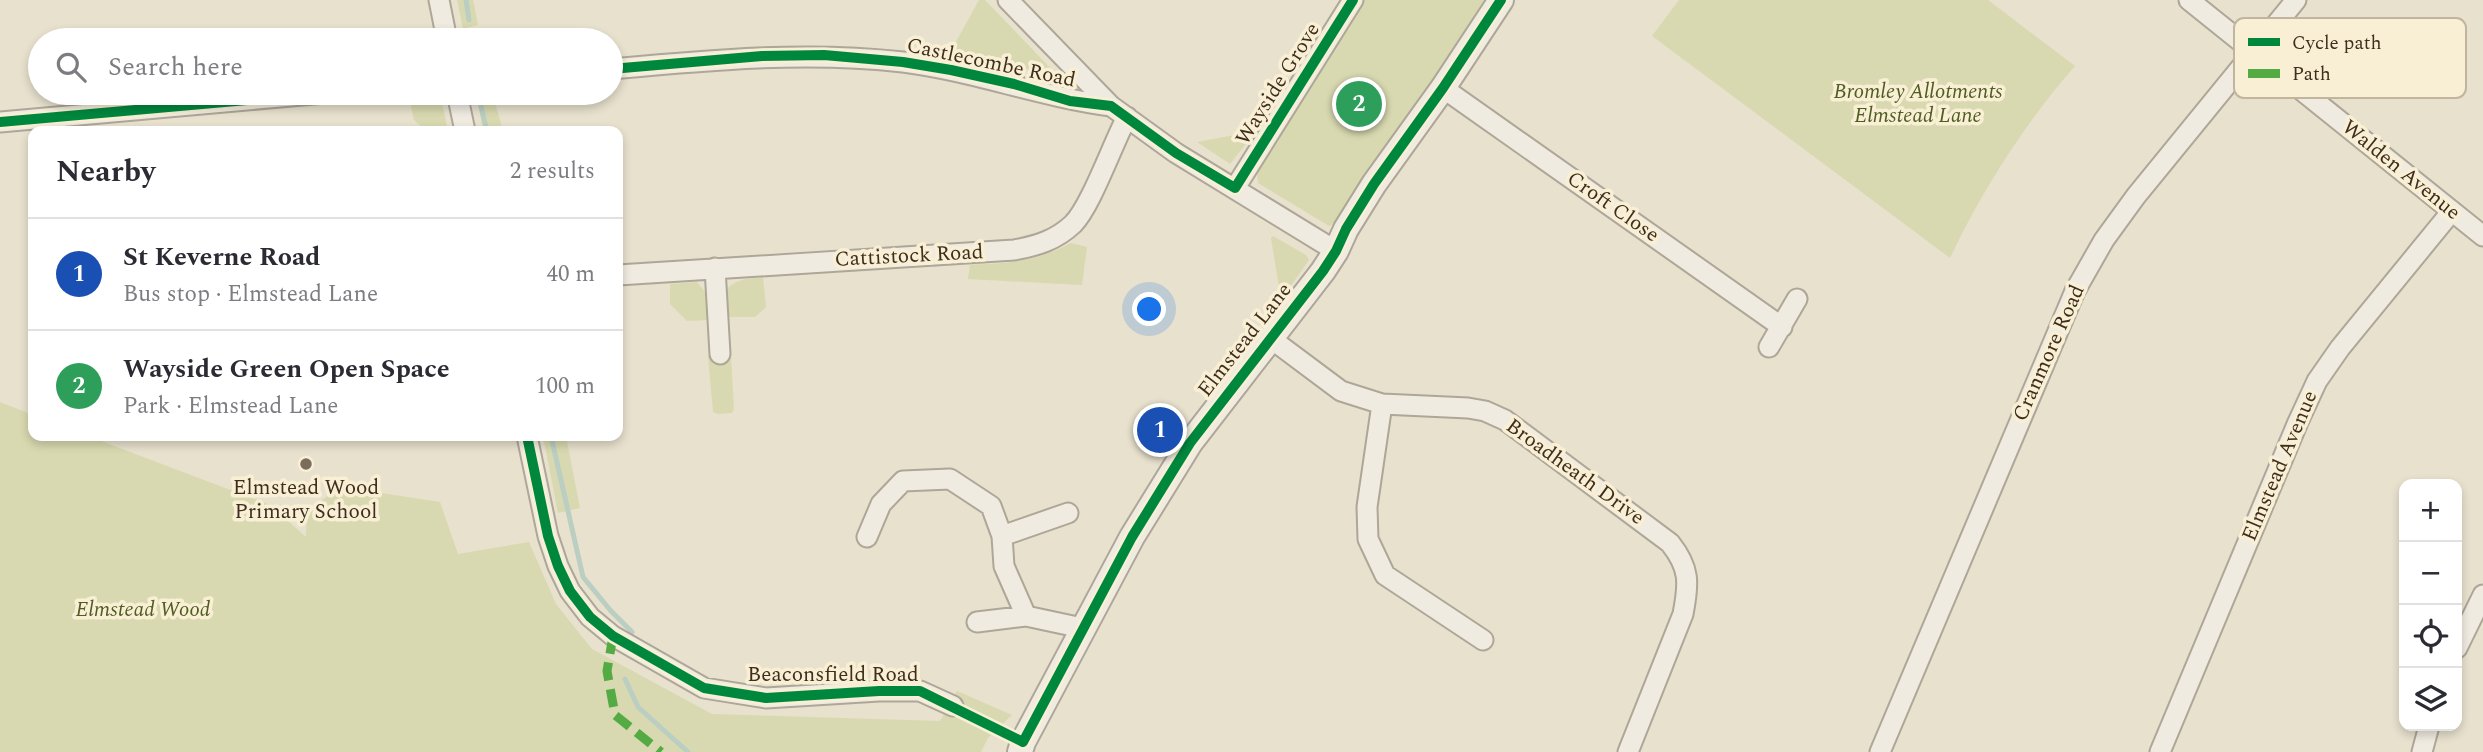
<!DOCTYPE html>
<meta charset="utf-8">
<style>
body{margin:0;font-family:Spectral,serif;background:#f2f2f3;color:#2b2b33}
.controls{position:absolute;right:21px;bottom:21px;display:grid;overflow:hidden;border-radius:14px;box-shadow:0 4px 10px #0003}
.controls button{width:63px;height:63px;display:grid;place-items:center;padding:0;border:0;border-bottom:2px solid #e1e1e2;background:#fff;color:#2b2b33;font:35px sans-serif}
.you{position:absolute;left:1150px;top:310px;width:24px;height:24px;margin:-18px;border:5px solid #fff;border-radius:50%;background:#1a73e8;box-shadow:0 0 0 10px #1a73e833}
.badge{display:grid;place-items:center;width:46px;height:46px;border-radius:50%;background:#111827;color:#fff;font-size:23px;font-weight:700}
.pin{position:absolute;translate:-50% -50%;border:4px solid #fff;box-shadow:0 2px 7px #0006}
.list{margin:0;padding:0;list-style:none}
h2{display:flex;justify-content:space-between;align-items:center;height:91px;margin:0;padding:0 28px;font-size:30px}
h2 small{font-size:23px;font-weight:400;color:#7c7c81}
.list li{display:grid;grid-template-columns:46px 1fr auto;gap:21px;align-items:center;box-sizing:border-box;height:112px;padding:0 28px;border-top:2px solid #e1e1e2}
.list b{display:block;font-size:26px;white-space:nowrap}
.list p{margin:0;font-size:23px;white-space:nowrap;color:#7c7c81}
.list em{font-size:23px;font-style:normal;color:#7c7c81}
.icon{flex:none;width:38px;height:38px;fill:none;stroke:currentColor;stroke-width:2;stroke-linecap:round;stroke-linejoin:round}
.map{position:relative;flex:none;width:2483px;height:752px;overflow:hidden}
.search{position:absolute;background:#fff;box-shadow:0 4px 10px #0003;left:28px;top:28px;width:595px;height:77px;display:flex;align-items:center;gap:18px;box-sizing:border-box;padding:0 24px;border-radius:38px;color:#7c7c81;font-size:26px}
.panel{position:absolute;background:#fff;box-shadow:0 4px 10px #0003;left:28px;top:126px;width:595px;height:315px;border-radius:14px}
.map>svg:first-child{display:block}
</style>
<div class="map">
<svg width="2483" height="752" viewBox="0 0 2483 752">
<rect width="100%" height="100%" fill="#e8e1ce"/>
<path fill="#d8d9b0" d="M457,0H473L478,25L463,29Z
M979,0H985L1060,78L952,49Z
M1365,0H1486L1431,85L1336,223L1329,226L1258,183L1256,164L1286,125Z
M1679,0H1988L2075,66C2025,123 1983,189 1950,258L1652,36Z
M491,29L509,40H464L463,35Z
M493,95L503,131H483L478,103L483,96Z
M439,100L442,103L448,131H426L414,120L410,102Z
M1256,131L1230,164L1197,142Z
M1273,236L1306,255L1309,260L1288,290L1280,293L1271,238Z
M1071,243L1087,247L1082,285L968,279L970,265C1009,263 1036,262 1071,243Z
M763,277L766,307L755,317H726V290C737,278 748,279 763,277Z
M697,282L706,293L708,320L687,321L670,304V284Z
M731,355L734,409L732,413L718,414L713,412L708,356Z
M0,402L33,415V436H88L270,505L306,537L307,510L341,487L440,502L458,554L529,542L556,604L592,649L712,714L940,721L957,691L1012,715L988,738L981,752H0Z
M543,436H566L580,508L558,513Z"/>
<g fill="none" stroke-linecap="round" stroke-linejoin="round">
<path stroke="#bacec2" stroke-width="5" d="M466,0L469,20
M478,94L487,131
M551,436L583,577L611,611L632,632
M625,679L638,707L688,752"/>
<defs>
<path id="minor" d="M439,0L447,40
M1008,0L1111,106L1176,153L1336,251
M2189,0L2483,236
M611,69C709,60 805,51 903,62C974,71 1041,97 1111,106
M1443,88L1782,327
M457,93L465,131
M0,122L325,93
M1235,188L1353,0
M715,268L720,354
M618,275L1014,250C1037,246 1056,240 1073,224C1091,206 1113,143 1127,117
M1270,338L1341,391L1382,404L1468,408L1485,411L1505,420L1670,543C1690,568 1689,583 1683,614L1628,752
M1769,347L1797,299
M1382,404L1367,507L1368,539L1385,575L1483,640
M527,436L548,536L558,566L570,591L590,617L613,636L704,688L766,698L879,691H920L953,706
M1002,536L1068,513
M867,537L881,504L903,481L950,479L991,506L1002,536L1004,566L1026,616L1082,628
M977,622L1026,616
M2457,648L2483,595
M1880,752L2075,291L2104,240L2136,196L2296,0
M2160,752L2298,422L2317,381L2340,348L2452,211
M2422,752L2429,726"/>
<path id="tertiary" d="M1020,752L1023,742L1132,537L1190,443L1323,271L1336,251L1346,229L1374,184L1443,88L1501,0"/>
</defs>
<use href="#minor" stroke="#aea697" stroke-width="23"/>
<use href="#tertiary" stroke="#aea697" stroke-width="28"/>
<use href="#minor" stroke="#f0ebe1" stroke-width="19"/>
<use href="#tertiary" stroke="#f0ebe1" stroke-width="24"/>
<path stroke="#55ab43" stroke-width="9" stroke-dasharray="18 9" stroke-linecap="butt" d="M613,636L607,671L615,715L661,752"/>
<defs>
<path id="cycleway" d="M611,69L762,56L824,55L903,62L951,70L1014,84L1070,101L1111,106L1176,153L1235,188L1353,0
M0,122L325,93
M527,436L548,536L558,566L570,591L590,617L613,636L704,688L766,698L879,691H920L1023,742L1132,537L1190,443L1323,271L1336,251L1346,229L1374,184L1443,88L1501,0"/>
</defs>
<use href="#cycleway" stroke="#f9efd5" stroke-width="15"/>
<use href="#cycleway" stroke="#00873e" stroke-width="10"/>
</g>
<circle fill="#7a6d5c" stroke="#f9efd5" stroke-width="2.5" cx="306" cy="464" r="7"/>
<g text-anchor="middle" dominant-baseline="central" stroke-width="7" stroke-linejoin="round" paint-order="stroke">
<g font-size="21" fill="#3e2e1e" stroke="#f9efd5">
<text transform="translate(991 63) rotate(12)">Castlecombe Road</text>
<text transform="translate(1278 84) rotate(-58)">Wayside Grove</text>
<text transform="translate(2401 170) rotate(39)">Walden Avenue</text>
<text transform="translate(1613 207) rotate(35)">Croft Close</text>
<text transform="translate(909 256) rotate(-3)">Cattistock Road</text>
<text transform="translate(1245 340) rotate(-52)">Elmstead Lane</text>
<text transform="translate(2049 353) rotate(-66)">Cranmore Road</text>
<text transform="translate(2280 466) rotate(-67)">Elmstead Avenue</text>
<text transform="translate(1575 472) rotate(36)">Broadheath Drive</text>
<text x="833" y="675">Beaconsfield Road</text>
</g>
<g font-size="21" font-style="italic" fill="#4e5d22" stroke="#f9efd5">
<text x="1918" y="92">Bromley Allotments<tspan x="1918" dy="24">Elmstead Lane</tspan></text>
<text x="143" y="610">Elmstead Wood</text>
</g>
<g font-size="21" fill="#3e2e1e" stroke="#f9efd5">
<text x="306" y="488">Elmstead Wood<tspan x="306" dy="24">Primary School</tspan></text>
</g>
</g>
<rect x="2234" y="18" width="232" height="80" rx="10" fill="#f9efd5" stroke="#c1b59e" stroke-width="2"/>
<rect x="2248" y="38" width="32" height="8" fill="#00873e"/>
<rect x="2248" y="69" width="32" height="9" fill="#55ab43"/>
<g font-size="19" fill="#3e2e1e">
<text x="2292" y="49">Cycle path</text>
<text x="2292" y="80">Path</text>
</g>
</svg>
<div class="controls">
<button>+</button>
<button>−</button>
<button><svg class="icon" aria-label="locate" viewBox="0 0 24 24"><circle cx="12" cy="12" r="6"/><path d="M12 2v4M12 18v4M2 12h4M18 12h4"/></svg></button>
<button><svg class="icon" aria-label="layers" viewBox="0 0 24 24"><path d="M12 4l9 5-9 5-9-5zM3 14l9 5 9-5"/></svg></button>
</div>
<div class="you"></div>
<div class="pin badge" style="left:1160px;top:430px;background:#1a4fb4">1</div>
<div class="pin badge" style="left:1359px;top:104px;background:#2e9e5b">2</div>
<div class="search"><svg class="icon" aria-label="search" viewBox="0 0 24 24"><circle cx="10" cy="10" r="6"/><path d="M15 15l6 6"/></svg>Search here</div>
<section class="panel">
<h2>Nearby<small>2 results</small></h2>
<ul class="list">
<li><span class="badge" style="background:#1a4fb4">1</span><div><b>St Keverne Road</b><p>Bus stop · Elmstead Lane</p></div><em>40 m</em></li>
<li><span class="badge" style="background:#2e9e5b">2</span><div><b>Wayside Green Open Space</b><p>Park · Elmstead Lane</p></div><em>100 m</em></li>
</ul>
</section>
</div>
